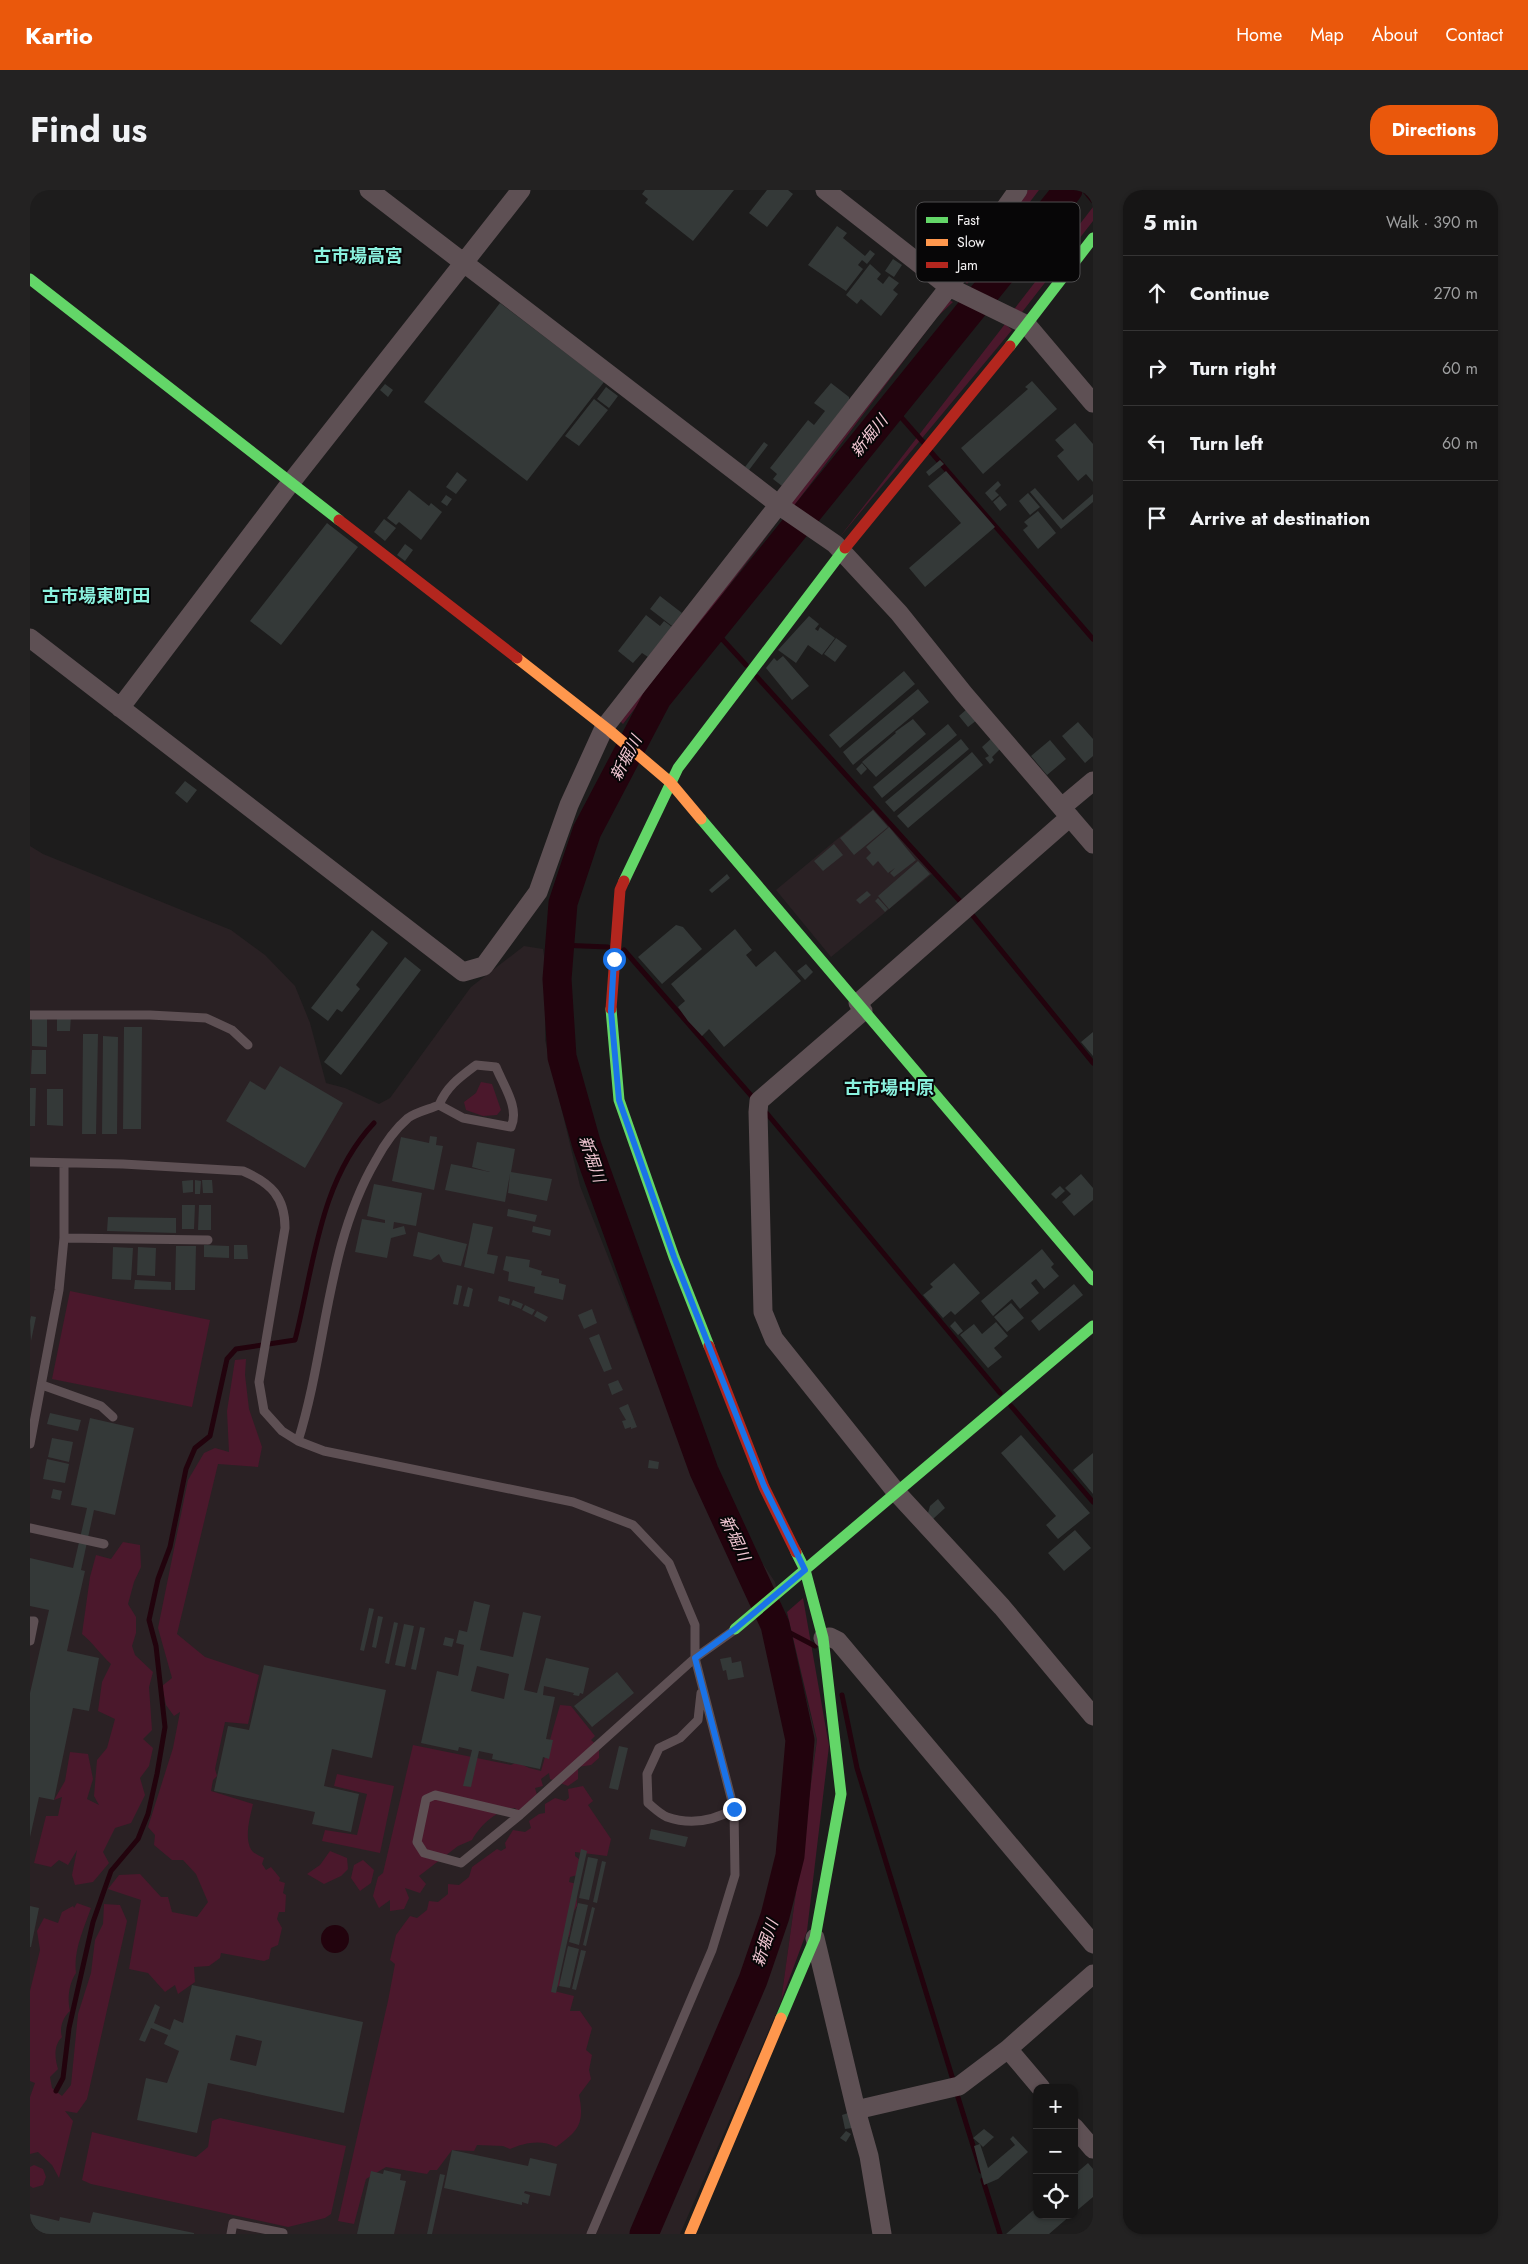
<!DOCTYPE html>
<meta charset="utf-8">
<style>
body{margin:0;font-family:Jost,"Noto Sans JP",sans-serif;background:#232222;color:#f1f3f6}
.controls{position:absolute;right:15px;bottom:15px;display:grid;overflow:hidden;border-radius:10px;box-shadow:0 1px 4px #0004}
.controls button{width:45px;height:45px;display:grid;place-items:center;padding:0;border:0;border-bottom:1px solid #353434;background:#161515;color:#f1f3f6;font:25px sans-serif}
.stop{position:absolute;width:15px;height:15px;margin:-11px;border:4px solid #1a73e8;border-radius:50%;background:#fff}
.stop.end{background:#1a73e8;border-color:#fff;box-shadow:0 1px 5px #0008}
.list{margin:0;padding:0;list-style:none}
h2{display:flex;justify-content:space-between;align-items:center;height:65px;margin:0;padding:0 20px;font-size:21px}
h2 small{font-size:16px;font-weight:400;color:#9e9fa0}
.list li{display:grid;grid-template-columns:32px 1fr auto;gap:15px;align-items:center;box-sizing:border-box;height:75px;padding:0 20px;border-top:1px solid #353434}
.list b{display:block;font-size:19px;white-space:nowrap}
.list em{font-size:16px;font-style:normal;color:#9e9fa0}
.icon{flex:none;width:28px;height:28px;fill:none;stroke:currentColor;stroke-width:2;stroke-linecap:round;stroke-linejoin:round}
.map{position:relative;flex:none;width:1063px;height:2044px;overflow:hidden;border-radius:20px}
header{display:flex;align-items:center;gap:30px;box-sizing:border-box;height:70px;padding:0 25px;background:#ea580c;color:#fff}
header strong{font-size:24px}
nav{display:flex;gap:28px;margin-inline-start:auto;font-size:18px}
.intro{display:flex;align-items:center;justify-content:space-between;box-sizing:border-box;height:120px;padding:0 30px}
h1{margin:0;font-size:35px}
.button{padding:12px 22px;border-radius:20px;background:#ea580c;color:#fff;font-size:18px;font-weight:700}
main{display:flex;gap:30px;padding:0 30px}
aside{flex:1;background:#161515;border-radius:20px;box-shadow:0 1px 4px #0004}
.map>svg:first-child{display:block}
</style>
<header>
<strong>Kartio</strong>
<nav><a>Home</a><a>Map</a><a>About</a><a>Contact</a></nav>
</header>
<div class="intro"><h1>Find us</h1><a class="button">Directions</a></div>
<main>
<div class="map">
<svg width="1063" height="2044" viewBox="0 0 1063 2044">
<rect width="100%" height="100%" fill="#1d1c1c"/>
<path fill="#2a2124" d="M847,616L903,683L801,767L746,700Z
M0,656L13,664L201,740L235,765L265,796L280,833L296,893L315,898L349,914L360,908L441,797L494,756L513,759L515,772V850L550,996L651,1251L745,1392L787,1550L751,1812L650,2044H0Z"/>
<path fill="#4b182c" d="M998,0H1009L937,94L932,87Z
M1063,17V31L989,126L982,122Z
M915,108L923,112L907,127L763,317L759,311Z
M975,134L982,140L809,348Z
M746,334L593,534L589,530Z
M451,892L462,894L471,920L467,925L453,926L436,920L434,912L446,903Z
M40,1101L180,1130L162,1217L22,1189Z
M216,1169L215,1185L219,1219L232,1257L228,1277L188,1274L147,1444L175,1467L229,1485L218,1534L195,1532L185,1579L187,1586L183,1590L181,1601L223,1614C220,1627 213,1651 223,1662C226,1664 230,1666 234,1668L232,1674L236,1680L241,1677L250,1688L249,1691L255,1693L253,1703L256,1705L255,1722H249L247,1729L252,1738L248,1755L241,1758L239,1769L234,1771L191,1763L190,1768L179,1776L164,1777L165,1792L148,1804L145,1795L135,1802L118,1783L99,1779L111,1710L78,1699L89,1685L110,1684L131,1707H138L142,1722L167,1727L178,1712L166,1684L153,1670H142L124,1655L125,1645L118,1637L143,1558L150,1522L144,1526L136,1515L132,1496L142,1488L128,1438L158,1290L174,1263L185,1258L199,1262L197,1221L205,1170Z
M93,1352L110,1355L111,1377L104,1392L98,1414L106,1427V1443L102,1456L105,1465L123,1482L119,1497L122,1540L113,1549L123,1558L119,1576L110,1588L115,1605L101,1633L85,1638L73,1662L79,1673L63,1692L45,1695L42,1685L47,1660L38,1675L29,1670L21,1677L4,1673L16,1626H28L32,1607L24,1610L35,1591L40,1562L58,1564L63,1589L57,1609L69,1615L64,1606L67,1570L77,1558L85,1529L68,1521L72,1492L81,1474C70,1464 63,1453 52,1444L60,1387L66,1365L81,1369Z
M773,1408L799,1556L777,1741L751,1811L787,1550L757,1422Z
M530,1515L541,1516L565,1546L561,1550L569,1557V1568L561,1575L548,1577V1589L538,1596L520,1589L519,1583L511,1589L513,1596L505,1598L507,1605L494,1626L485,1618C468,1619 450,1635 442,1650L428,1656L389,1686L396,1694L390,1703L375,1698L379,1708L374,1719L360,1721V1710L349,1718L343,1706L348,1687L353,1683L383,1555L481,1575L487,1572L499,1578L511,1581Z
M307,1584L364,1596L350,1663L292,1651L295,1640L327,1645L337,1604L304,1596Z
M553,1596L563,1611L558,1615L581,1649L577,1666L545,1662V1666L554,1673L551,1684L540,1687L539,1692L547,1694V1716L541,1726L540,1744L532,1759L529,1773L530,1794L524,1801L544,1806L540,1821H550L562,1838L556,1860L562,1865L559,1880L561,1889L549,1905C555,1934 548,1941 526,1957C511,1949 494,1953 480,1959L473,1956L447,1955L444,1961L422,1960L407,1980H400L397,1984L356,1977L336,1989L324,2034L308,2031L358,1811L365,1774L360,1770L366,1745L380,1726L387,1728L397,1720L399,1711L408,1712L418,1704V1694L429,1695L439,1687L442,1677L467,1659L471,1661L476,1658L475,1653L483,1640L495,1642L501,1638L499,1631L509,1624L515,1623V1614L525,1608L535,1611L539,1608L538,1599Z
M300,1661L317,1668L318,1679L311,1686L294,1694L277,1684L290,1675Z
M333,1670L344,1680L341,1693L330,1701L321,1688L324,1675Z
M47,1713L61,1718C54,1738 43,1761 46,1783C39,1793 37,1809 40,1821C33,1827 29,1838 32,1847C23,1856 25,1869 28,1879L20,1887L22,1898L32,1906L41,1895L48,1824L61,1783L65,1750L73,1734L74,1714L90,1715L97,1731L57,1909L47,1923L35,1921L43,1931L29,1988L22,1975L8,1962L0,1964V1907L5,1893L0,1891V1801L10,1760L7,1741L14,1728L28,1733L32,1722L43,1716L44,1718Z
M190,1928L316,1956L301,2024L295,2028L258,2037L61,1994L52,1990L62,1942L166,1967L178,1957L182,1931Z
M4,1975L13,1979L16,1987L13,1995L3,1998L0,1996V1977Z"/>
<path fill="#22030d" d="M291 1749a14 14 0 1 1 28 0a14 14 0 1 1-28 0Z"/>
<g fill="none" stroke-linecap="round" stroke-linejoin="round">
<path stroke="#22030d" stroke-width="5" d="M1035,0L1037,2
M1054,0L1063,11
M863,218L893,252
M901,262L1063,449
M683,439L716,475
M727,487L939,721L1063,873
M529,755L578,757
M594,760L725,910
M734,920L970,1203
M981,1216L1063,1312
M745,1435L785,1456
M812,1505L827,1578L924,1893
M26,1901L33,1888L39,1838L63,1732L81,1681L108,1649L118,1624L127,1584L135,1537L126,1456L119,1430L128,1389L140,1357L156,1279L165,1258L180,1246L197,1169L206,1159L265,1150C284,1076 289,991 344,933
M926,1901L951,1981
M953,1990L970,2044"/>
<path stroke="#22030d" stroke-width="29" d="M614,2044L723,1790L745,1726L760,1666L770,1550L745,1435L674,1281L557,956L532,867L527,789L533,713L557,641L627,508L1038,0"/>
</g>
<path fill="#343938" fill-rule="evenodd" d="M615,0H704L663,51L615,13L618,9L612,4Z
M737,0H758L763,4L737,37L719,23Z
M807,36L817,43L813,48L835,66L840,60L845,64L837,74L832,70L828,75L833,79L816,101L778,75Z
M863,69L872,75L864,87L855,81Z
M840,74L851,84L847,89L853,94L859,86L869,93L863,100L868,104L851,126L831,109L827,114L816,105Z
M470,113L574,192L497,291L394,212Z
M1002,191L1027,219L953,284L931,258L998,199L995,197Z
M801,193L819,207V210L752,296L743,289L747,284L740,278L778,230L784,235L795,221L784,213Z
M355,194L363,200L358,207L350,200Z
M576,197L588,206L579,218L567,209Z
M564,209L578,220L549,256L535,246Z
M1045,233L1063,254V292L1056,284L1048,291L1027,266L1034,260L1025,250Z
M734,252L738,255L719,280L715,277Z
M910,270L914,274L899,286L896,282Z
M916,281L965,337L895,397L879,378L931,333L898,296Z
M427,282L437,290L426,304L416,297Z
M968,291L971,295L965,301L969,305L962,311L955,303Z
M1005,298L1033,330L1063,304V312L1031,339L1000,302Z
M379,300L399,316L401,313L412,322L391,350L369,332L366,335L357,328Z
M998,303L1010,317L1000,325L989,311Z
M416,305L422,309L417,316L411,312Z
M970,306L977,315L970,321L963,312Z
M1008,321L1026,343L1008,359L993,340L998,336L994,332Z
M354,329L366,338L355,351L344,342Z
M297,333L328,357L251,455L220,431Z
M375,354L383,360L375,371L367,365Z
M630,406L652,423L642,436L620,419Z
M616,425L630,436L634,431L642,437L618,467L612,463L603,473L588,461Z
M779,426L789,434L785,439L788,441L790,437L805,448L792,465L778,455L766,473L748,460Z
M806,448L817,456L805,472L794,464Z
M753,466L779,496L762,510L736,478L744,468L747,471Z
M874,481L885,494L810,558L799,545Z
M888,499L899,512L823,575L813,562Z
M937,519L947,530L938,537L929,526Z
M883,529L896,544L846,587L832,572L866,543L865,542Z
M1048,532L1063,549V566L1055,573L1032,546Z
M918,534L927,545L852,608L843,597Z
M963,547L971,558L962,567L964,570L960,574L955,568L959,566L952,557Z
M931,549L939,559L864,622L855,612Z
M1020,550L1036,569L1017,585L1001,566Z
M942,562L953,575L878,638L867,626Z
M832,573L837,579L831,585L826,579Z
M155,591L167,600L157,613L145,603Z
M843,620L858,637L824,665L810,648Z
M859,637L886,670L864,687L860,683L865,678L858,683L848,671L843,676L836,668L841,663L836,657Z
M804,654L813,665L793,681L784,671Z
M888,671L900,684L859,719L848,706Z
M697,684L700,688L682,703L679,700Z
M837,701L841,705L830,714L826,710Z
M848,708L858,719L855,722L845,711Z
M646,735L653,737L672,759L632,794L608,767Z
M705,739L722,760L716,765L726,777L745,761L771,791L694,857L679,839L672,846L658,831L648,817L655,811L641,794Z
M342,740L358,753L326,795L330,799L312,822L307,819L298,831L281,818Z
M375,767L391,780L311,885L294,872Z
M776,774L783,782L775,790L767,781Z
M27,825H41L40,841H27Z
M2,826H17V857L2,856Z
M94,837H112L111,939H93Z
M1063,842V866L1051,852Z
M53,844H68L66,944H52Z
M73,846L88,847L87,944H72Z
M2,860H16V884H1Z
M250,876L313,913L275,978L196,931L220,891L235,900Z
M0,898H6L5,936H0Z
M17,899H33V936L17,935Z
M400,946L407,947L406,955L413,956L404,1000L362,991L371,947L399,953Z
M447,952L485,959L481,982L522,989L517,1011L478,1003L480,984L475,1012L415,1000L421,974L460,982L442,977Z
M1051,984L1063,998V1010L1044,1026L1032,1012L1041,1004L1035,998Z
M163,990V1002L153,1003L152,991Z
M165,990L171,991L170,1004H165Z
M172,990H182L183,1003H173Z
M344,994L392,1003L386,1036L364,1032L363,1039L374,1036L376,1044L361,1048L357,1068L325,1062L332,1029L355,1033V1030L337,1026Z
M1030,996L1035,1001L1026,1009L1021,1004Z
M152,1015H165L164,1039H152Z
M169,1015H181V1040H168Z
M478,1019L507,1025L505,1032L477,1026Z
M78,1027L146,1028V1043L77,1041Z
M443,1033L463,1037L457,1064L468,1066L464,1084L434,1077Z
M503,1036L521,1040L520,1046L502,1042Z
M388,1042L437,1054L431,1076L413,1072L409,1064L401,1070L383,1066Z
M174,1055L199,1056V1068L174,1067Z
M204,1055H217L218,1069H204Z
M146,1056H166L165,1100H145Z
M83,1057L103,1058L101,1090L82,1089Z
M108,1057L126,1058L125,1086L107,1085Z
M1012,1059L1024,1074L1021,1077L1029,1086L1014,1099L1006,1089L1001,1093L1009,1103L990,1119L982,1109L963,1126L951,1111Z
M476,1066L500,1070L499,1077L512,1081L511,1085L529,1089V1093L536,1095L533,1110L504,1103L505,1097L478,1091L479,1082L473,1080Z
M924,1073L950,1103L925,1125L921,1121L913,1128L893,1105L903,1097L900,1094Z
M105,1090L141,1092V1100L104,1099Z
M1044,1094L1053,1105L1009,1141L1001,1131Z
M427,1095L432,1096L428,1115L423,1114Z
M438,1097L443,1099L439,1117L433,1116Z
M469,1106L480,1109L479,1115L468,1111Z
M483,1110L493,1114L491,1119L481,1115Z
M981,1113L994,1128L977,1142L964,1127Z
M495,1115L505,1120L502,1125L492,1120Z
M562,1119L567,1133L554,1139L548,1125Z
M507,1121L518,1127L515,1132L504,1126Z
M1,1126L6,1127L1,1151L0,1131Z
M925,1131L933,1141L928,1145L920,1136Z
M966,1132L978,1146L964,1158L972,1167L958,1178L930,1145L944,1134L952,1144Z
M569,1144L582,1179L574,1182L559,1148Z
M588,1190L593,1200L582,1205L578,1194Z
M598,1214L607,1237L601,1239V1237L595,1239L592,1231L596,1230L589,1218Z
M20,1223L51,1230L48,1241L17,1234Z
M60,1228L104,1238L85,1325L64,1320L51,1380L55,1381L37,1461L69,1468L59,1521L43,1518L24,1610L9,1607L0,1647V1503L19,1420L0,1416V1368L43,1378L57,1318L41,1315Z
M991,1245L1060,1323L1028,1349L1016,1335L1026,1326L971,1263Z
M22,1248L43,1252L39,1272L18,1267Z
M1063,1263V1304L1043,1280Z
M17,1269L39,1274L35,1293L13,1289Z
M619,1270L629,1272L628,1279L618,1278Z
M23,1299L32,1301L30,1310L21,1308Z
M908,1309L915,1318L903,1329L898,1323L900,1316Z
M1045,1340L1061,1358L1034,1381L1018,1363Z
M444,1411L460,1415L450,1460L483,1467L493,1422L511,1426L494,1500L507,1503L516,1468L559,1478L553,1504L550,1503L549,1506L543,1505L544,1503L514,1496L513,1505L525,1507L516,1549L523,1550L519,1569L513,1567L510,1579L462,1569L463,1564L449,1561L441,1597L433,1596L442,1560L429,1557L428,1561L391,1553L407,1481L428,1486L434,1455L426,1453L429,1440L437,1442ZM447,1476L479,1484L474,1509L441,1501Z
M339,1418L344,1419L334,1461L330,1460Z
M348,1426L353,1427L346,1458L342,1457Z
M364,1432L368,1433L359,1474L355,1473Z
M374,1434L384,1436L375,1477L365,1475Z
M390,1437L395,1438L386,1480L381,1479Z
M415,1447L424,1449L422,1457L413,1455Z
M701,1467L702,1473L711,1471L714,1487L698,1490L696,1480L693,1481L690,1469Z
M234,1475L356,1500L342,1568L302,1559L294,1596L329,1604L321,1642L282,1634L285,1622L184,1601L198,1536L219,1540Z
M587,1482L604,1503L562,1537L544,1516Z
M589,1556L598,1558L588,1600L579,1598Z
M621,1639L658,1647L655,1657L619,1649Z
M551,1659L557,1661L526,1803L521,1802Z
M558,1667L568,1669L559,1710L549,1708Z
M572,1671L576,1672L567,1713L563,1712Z
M548,1713L558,1715L549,1755L539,1752Z
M0,1716L9,1718L1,1757H0Z
M562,1717L565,1718L556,1756L553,1755Z
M538,1756L549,1759L540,1798L529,1796Z
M551,1760L556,1761L546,1800L542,1799Z
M162,1795L333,1832L314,1923L178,1893L167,1943L107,1930L116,1888L137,1893L149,1861L134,1854L138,1845L121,1838L115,1852L109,1850L125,1814L130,1817L124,1833L140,1840L144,1829L153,1833ZM206,1845L232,1851L226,1876L200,1870Z
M818,1923L822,1938L815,1939L812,1925Z
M954,1939L964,1947L953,1957L950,1954L958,1978L985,1955L980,1949L983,1946L998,1962L968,1989L954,1995L944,1956L950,1954L943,1948Z
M816,1941L821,1944L816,1952L810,1948Z
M422,1960L498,1976L500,1968L527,1974L520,2006L495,2001L494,2003L500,2005L498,2014L492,2012V2015L414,1998Z
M1058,1973L1063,1979V2007L1044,2023V1985Z
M354,1980L371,1984L370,1990L376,1991L364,2044H327L341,1981L353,1984Z
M410,1984L415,1985L402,2044H397Z
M1007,2017V2025H1041L1019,2044H976Z
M63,2022L164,2043V2044H0V2024L29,2031L30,2027L60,2033Z"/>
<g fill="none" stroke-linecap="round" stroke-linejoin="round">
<path stroke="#5e5054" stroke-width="9" d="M0,825H120L176,828L202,840L218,855
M0,972L93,974L213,981C241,993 255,1007 255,1038L229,1192L234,1221L252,1241L268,1251L294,1261L543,1312L603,1335L639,1373L665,1435V1468L704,1619L705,1685L682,1760L561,2044
M34,973V1048L178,1050
M12,1195L71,1216L83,1227
M268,1251C297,1159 296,1055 346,970C354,955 364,940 378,928C386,922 400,919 409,915L433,928L481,937C490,918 473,895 466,877L446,875C430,887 417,896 409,915
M0,1254L29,1100L34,1048
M0,1338L74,1354
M0,1431H4L0,1451
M671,1503L668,1530L650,1548L629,1558L617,1584L618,1613C623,1617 630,1624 637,1627C660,1635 683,1631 704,1619
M490,1625L405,1605L396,1609L387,1652L394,1663L431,1673L490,1625L665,1468L703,1441
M201,2044L203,2033L253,2043"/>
<path stroke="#5e5054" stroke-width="19" d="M339,0L757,321L805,354L869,423L934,504L1063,654
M795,0L919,97L997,135L1063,213
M0,448L433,782L454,776L508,702L539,615L574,538L919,97L988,0
M90,518L262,291L491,0
M1032,617L1063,591
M828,813L1040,627
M833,821L729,911L728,922L733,1122L744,1149L867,1303L972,1417L1063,1526
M793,1448L800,1447L808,1451L1063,1754
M785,1748L826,1920L839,1966L852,2044
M978,1859L1011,1898
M826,1920L929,1896L978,1859L1063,1784
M1044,1937L1063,1959"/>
<path stroke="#63d668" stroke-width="11" d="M0,89L309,330
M980,156L1063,48
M671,629L1063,1090
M594,691L648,578L815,358
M581,819L589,910L644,1067L679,1156
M705,1439L1063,1136
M751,1828L785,1748L811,1604L793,1448L775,1380L766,1362"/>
<path stroke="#ff974d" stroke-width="11" d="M487,468L580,541L640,592L671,629
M660,2044L751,1828"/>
<path stroke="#b3261e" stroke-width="11" d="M309,330L487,468
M815,358L980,156
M581,819L590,700L594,691
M679,1156L734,1297L766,1362"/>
</g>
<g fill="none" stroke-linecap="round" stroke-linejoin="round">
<path stroke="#1a73e8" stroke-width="6" d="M584,769L581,821L589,910L644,1067L734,1296L775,1380L705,1439L665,1468L704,1619"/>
</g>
<g text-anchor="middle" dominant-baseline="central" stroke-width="4" stroke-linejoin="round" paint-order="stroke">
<g font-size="16" font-style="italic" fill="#f3c8d4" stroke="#070607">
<text transform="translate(839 246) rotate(-51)">新堀川</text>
<text transform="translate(596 568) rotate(-62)">新堀川</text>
<text transform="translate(562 969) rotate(71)">新堀川</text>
<text transform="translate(705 1348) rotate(65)">新堀川</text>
<text transform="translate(735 1753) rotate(-71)">新堀川</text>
</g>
<g font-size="18" font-weight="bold" fill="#8af1de" stroke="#070607">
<text x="328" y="66">古市場高宮</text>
<text x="66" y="406">古市場東町田</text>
<text x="859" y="898">古市場中原</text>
</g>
</g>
<rect x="886" y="12" width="164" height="80" rx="8" fill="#070607" stroke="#4e4d4e" stroke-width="1"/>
<rect x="896" y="27" width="22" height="6" fill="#63d668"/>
<rect x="896" y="49" width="22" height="7" fill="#ff974d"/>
<rect x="896" y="72" width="22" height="6" fill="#b3261e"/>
<g font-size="14" fill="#f5f3f4">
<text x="927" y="35">Fast</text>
<text x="927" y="57">Slow</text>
<text x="927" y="80">Jam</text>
</g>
</svg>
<div class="controls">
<button>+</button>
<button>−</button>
<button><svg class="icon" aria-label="locate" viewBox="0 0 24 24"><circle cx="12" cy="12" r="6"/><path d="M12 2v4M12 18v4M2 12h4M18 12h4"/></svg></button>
</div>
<div class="stop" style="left:584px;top:769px"></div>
<div class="stop end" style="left:704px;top:1619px"></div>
</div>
<aside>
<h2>5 min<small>Walk · 390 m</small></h2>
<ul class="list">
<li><svg class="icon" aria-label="ahead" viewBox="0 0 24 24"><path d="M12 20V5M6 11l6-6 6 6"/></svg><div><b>Continue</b></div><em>270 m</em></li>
<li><svg class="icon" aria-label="right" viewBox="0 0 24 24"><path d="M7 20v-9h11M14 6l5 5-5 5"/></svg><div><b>Turn right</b></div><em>60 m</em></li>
<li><svg class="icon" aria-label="left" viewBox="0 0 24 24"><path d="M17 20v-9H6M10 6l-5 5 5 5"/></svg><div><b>Turn left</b></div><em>60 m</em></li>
<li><svg class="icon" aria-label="arrive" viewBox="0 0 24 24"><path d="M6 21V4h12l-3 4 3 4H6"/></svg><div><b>Arrive at destination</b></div></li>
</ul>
</aside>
</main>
